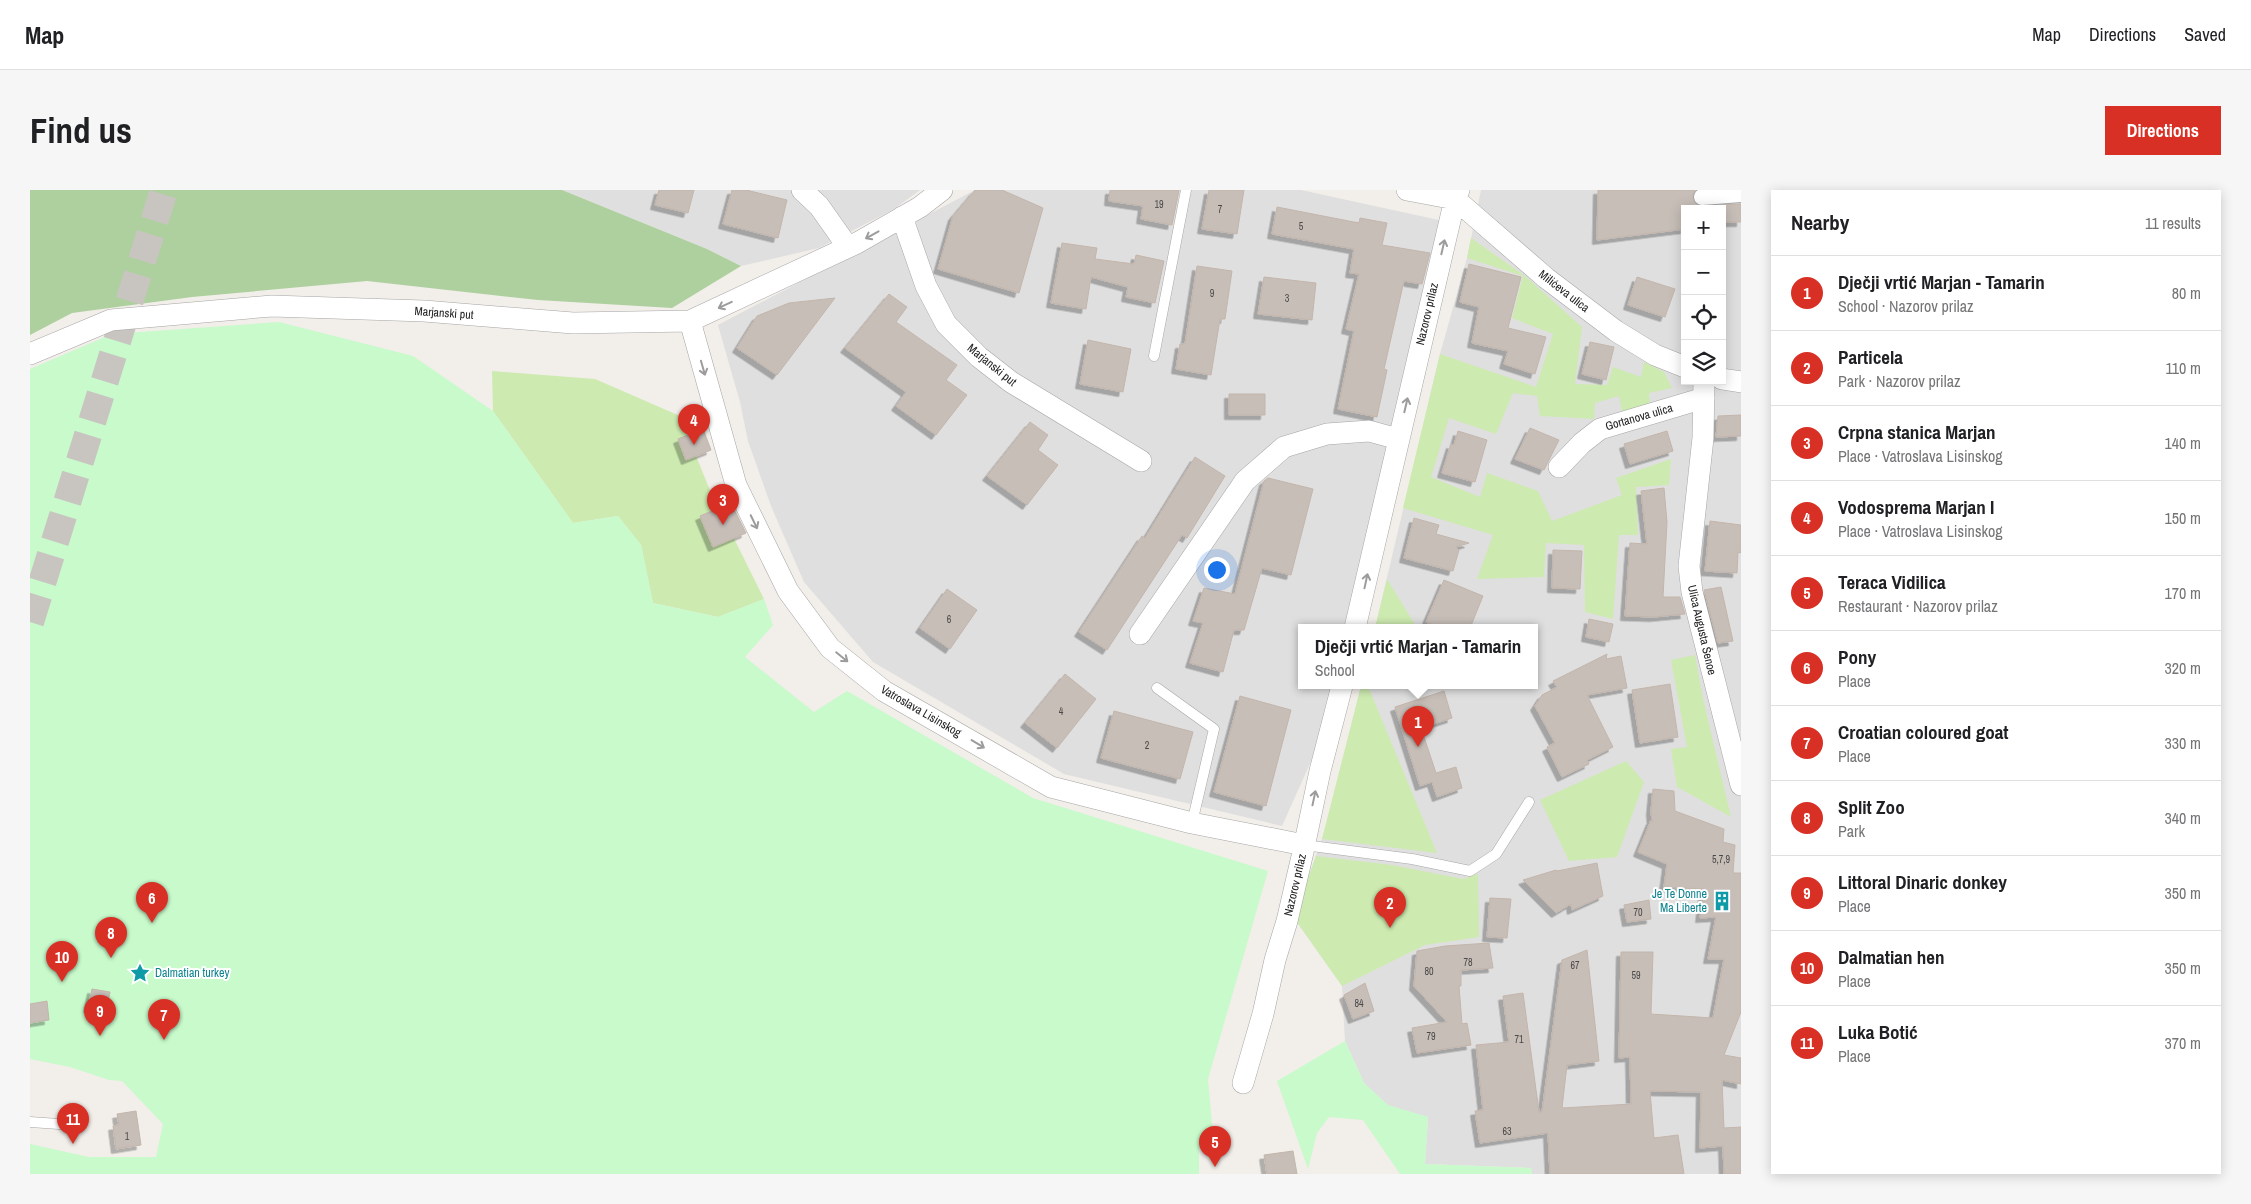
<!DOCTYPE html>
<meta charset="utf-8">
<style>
body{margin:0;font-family:"Archivo Narrow",sans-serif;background:#f6f6f6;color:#202124}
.controls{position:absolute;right:15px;top:15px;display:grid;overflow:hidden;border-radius:0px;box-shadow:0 2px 12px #0003}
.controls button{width:45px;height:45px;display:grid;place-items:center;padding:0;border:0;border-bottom:1px solid #e0e0e0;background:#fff;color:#202124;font:25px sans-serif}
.you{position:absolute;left:1186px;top:379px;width:18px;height:18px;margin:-12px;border:4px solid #fff;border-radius:50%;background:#1a73e8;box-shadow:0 0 0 8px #1a73e833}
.badge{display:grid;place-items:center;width:32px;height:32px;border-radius:50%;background:#d93025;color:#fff;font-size:16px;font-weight:700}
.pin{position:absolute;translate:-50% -41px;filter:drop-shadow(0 1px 2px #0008)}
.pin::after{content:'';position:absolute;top:26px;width:18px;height:15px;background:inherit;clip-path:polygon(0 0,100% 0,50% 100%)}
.popup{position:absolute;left:1268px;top:434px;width:240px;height:65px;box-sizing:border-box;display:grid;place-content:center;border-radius:0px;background:#fff;filter:drop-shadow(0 1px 4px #0005);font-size:16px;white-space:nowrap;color:#757577}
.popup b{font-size:19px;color:#202124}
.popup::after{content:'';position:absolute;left:50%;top:100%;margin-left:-10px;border:10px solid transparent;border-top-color:#fff}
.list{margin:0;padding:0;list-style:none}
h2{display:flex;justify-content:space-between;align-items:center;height:65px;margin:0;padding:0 20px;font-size:21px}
h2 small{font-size:16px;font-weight:400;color:#757577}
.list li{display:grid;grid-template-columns:32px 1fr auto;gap:15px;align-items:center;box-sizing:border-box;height:75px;padding:0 20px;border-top:1px solid #e0e0e0}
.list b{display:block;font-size:19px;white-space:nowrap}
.list p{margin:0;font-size:16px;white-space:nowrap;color:#757577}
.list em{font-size:16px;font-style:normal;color:#757577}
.icon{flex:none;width:28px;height:28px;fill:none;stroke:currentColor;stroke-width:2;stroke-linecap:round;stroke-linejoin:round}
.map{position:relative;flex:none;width:1711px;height:984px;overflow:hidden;border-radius:0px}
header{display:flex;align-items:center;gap:30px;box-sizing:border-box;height:70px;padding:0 25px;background:#fff;border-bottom:1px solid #e0e0e0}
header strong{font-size:24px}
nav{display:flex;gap:28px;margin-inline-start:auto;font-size:18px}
.intro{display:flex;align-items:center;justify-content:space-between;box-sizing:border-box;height:120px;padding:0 30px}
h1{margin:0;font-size:35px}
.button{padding:12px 22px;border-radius:0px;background:#d93025;color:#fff;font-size:18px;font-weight:700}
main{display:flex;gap:30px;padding:0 30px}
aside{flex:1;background:#fff;border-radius:0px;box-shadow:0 2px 12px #0003}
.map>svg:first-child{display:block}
</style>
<header>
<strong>Map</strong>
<nav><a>Map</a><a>Directions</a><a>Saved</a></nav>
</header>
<div class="intro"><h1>Find us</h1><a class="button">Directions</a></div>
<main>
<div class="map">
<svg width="1711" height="984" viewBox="0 0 1711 984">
<defs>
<filter id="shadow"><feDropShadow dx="-4.5" dy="4.5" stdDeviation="0" flood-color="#0004"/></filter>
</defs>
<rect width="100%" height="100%" fill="#f2eee9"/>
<path fill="#e0dfdf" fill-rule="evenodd" d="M532,0H890L864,19L789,58L711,76L677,59Z
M945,0H1271L1418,32L1316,438H1272V496H1303L1291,549L1252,636L1034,584L843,472L774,392L741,316L718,251L710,212L688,135Z
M1451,0H1711V984H1502L1501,978L1395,974L1398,927L1358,916L1334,893L1315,851L1312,796L1264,728L1297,634L1331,496H1504V438H1345L1410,164L1437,68ZM1655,19H1692V191H1655Z"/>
<path fill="#cdeab0" d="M1441,48L1495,86L1552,137L1545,194L1577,195L1583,177L1611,187L1614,172L1634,182L1642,198L1619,203L1620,218L1593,227L1589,206L1565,213L1564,229L1510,226L1507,206L1483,203L1466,244L1419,228L1401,287L1450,307L1457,283L1508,301L1522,331L1592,305L1586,288L1641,269L1639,295L1606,297L1608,345H1589L1583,429L1555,422L1554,355L1516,353L1514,387L1447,389L1463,345L1373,318L1410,164L1506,197L1523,144L1482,128L1493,86L1437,68Z
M462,181L565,189L650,226L679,298L734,409L688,427L623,413L611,355L588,326L543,333L463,221Z
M1357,389L1387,438H1345Z
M1665,465L1673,509L1701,627L1647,597L1641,559L1657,557L1641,470Z
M1331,496H1338L1407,663L1292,649Z
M1596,571L1614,592L1587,667L1539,671L1510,610Z
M1286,666L1362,675L1433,689L1448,684L1449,747L1395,755L1312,796L1264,728Z"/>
<path fill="#add09e" d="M0,0H532L677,59L711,76L642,118L508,110L337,91L162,107L42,123L0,145Z"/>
<path fill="#c8facb" d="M249,132L383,166L463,221L543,333L588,326L611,355L623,413L688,427L734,409L743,435L715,467L784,522L817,501L1003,608L1238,681L1178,889L1184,957L1169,958V984H0V954L59,967H126L133,934L92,891L79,890L40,877L0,869V179L82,144Z
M1315,851L1334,893L1358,915L1398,927L1395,974L1501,978L1502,984H1370L1333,930L1299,927L1287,943L1278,979L1247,891Z"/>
<path fill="#c7beb8" stroke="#c3b5ab" filter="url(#shadow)" d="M629,0H664L658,23L625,15Z
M702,0H716L757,10L748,48L693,34Z
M945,0H972L1013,18L989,103L908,79L923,26Z
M1080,0H1149L1142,35L1111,29L1113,16L1079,11Z
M1179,0H1214L1207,44L1172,39Z
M1568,0H1665L1662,8L1668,16L1711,14V32H1692V19H1655V39L1567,50Z
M1247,17L1329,33L1330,28L1357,33L1352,55L1400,63L1392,94L1374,91L1354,179L1357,180L1347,227L1308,219L1324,141L1316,139L1329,84L1320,83L1324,59L1242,44Z
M1032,53L1067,58L1065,69L1104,74L1106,65L1134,71L1125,113L1096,107L1098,97L1061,87L1056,119L1021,113Z
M1439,74L1491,87L1478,138L1516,147L1505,184L1474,174L1478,161L1442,153L1449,117L1430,112Z
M1167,76L1202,81L1195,129H1190L1181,185L1146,179L1150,154H1155Z
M1234,87L1286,93L1282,130L1228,124Z
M1607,87L1645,99L1635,127L1598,115Z
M859,104L877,117L866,132L927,175L916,190L937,205L906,245L866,216L876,202L815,158Z
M805,108L747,185L707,158L727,126L759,113Z
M1058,150L1101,159L1093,202L1050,194Z
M1560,152L1584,157L1576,190L1552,184Z
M1199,204H1235V225H1199Z
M1711,225V246L1686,247L1688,226Z
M1000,232L1018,245L1008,260L1028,275L997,315L957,286Z
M1500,238L1529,250L1514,280L1485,269Z
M673,239L681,260L656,270L648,249Z
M1428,241L1457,250L1445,292L1412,283L1421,254L1424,255Z
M1637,241L1643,261L1600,274L1594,254Z
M1165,267L1195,286L1157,348L1152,345L1077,460L1049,442L1112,346L1115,348Z
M1238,288L1283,299L1261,385L1232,378L1214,440H1204L1193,482L1160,473L1173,433L1163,431L1174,398L1205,404L1234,291Z
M1634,298L1637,332L1633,407H1650L1655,424L1624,427L1595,426L1600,353L1617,354L1611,301Z
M701,313L716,343L683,357L670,326Z
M1384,328L1409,335L1406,344L1439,353L1426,357L1429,360L1423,381L1374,368Z
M1680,331L1711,335V363L1708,362L1707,383L1675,381Z
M1523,360L1552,361L1550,399L1522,398Z
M1414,390L1453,406L1440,438H1411L1396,432Z
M1691,397L1703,451L1688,453L1674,400Z
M917,399L947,420L920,459L890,438Z
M1559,429L1583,434L1579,452L1556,447Z
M1577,464L1576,469L1591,466L1597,498L1557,505L1583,557L1557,570L1559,574L1532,587L1517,557L1525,553L1505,516L1512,505L1527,497L1523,491Z
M1035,484L1066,509L1027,558L995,533Z
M1640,494L1648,547L1610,553L1602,500Z
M1414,501L1422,528L1391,538L1406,583L1426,577L1432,598L1407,607L1402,592L1390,596L1365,517Z
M1210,506L1261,520L1236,616L1184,602Z
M1084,521L1163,542L1150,589L1071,568Z
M1623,599L1644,601L1645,621L1694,639L1693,652L1705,655L1703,683H1711V822L1694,865L1711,868V894L1692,890L1694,938L1711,937V984H1694L1693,956L1670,958L1671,902L1620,901L1624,948L1648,945L1654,984H1520L1518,943L1450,953L1445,921L1453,920L1446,855L1479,852L1473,806L1493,803L1509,922H1512L1532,770L1557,760L1569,871L1537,875L1532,918L1601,914L1600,867L1589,868L1591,762H1623L1621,824L1683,828L1694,769H1678L1686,727L1670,728L1674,699L1634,697L1637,674L1608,662L1621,630L1622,632L1621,621Z
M1567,673L1573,706L1542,720L1541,714L1526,723L1493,690L1526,680L1527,681Z
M1460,708L1481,709L1477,748L1457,747Z
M1619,710L1621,729L1597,732L1594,715Z
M1459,753L1463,778L1431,780V796H1429L1432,834L1437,833L1441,855L1387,863L1382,838L1417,832L1384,796L1387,761L1415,756Z
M1335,793L1344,821L1323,829L1314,805Z
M62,799L80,802L76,821L58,818Z
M17,811L19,830L0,833V814Z
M106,921L111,955L86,959L83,936L89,935L87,924Z
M1263,961L1267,984H1237L1234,965Z"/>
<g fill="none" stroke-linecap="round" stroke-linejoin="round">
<path stroke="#c8c5c1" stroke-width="28" stroke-dasharray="28 14" stroke-linecap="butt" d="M0,432L134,0"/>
<defs>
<path id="service" d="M1124,166L1156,0
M1127,498L1184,539L1162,633
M1274,655L1382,669L1440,681L1466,664L1499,612
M0,932L43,935"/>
<path id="pedestrian" d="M1672,7L1711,4"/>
<path id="minor" d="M772,0L789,16L818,57
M1377,0L1425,9L1516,88L1586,141L1625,165L1655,177
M872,27L896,96L916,134L949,167L981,192L1111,271
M660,131L706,295L758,401L800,458L854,501L1021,597L1162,633L1274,655
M0,164L81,130L242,116L394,121L543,133L660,131L827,53L890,17L912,0
M1692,189L1711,192
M1674,191L1673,248L1659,376L1662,402L1711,595
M1529,277L1552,253L1570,239L1674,208
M1325,438L1425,9L1429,0
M1110,444L1215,291L1254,257L1297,244L1339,241L1368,249
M1213,893L1233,824L1245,770L1257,731L1273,662L1290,581L1312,496"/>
</defs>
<use href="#service" stroke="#a6a6a6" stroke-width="11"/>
<use href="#pedestrian" stroke="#a6a6a6" stroke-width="18"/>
<use href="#minor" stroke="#a6a6a6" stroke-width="22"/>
<use href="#service" stroke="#fff" stroke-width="10"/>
<use href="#pedestrian" stroke="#fff" stroke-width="16"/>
<use href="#minor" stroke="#fff" stroke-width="21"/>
</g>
<defs><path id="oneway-shaft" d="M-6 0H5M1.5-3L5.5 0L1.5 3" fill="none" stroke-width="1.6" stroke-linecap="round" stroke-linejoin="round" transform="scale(1.25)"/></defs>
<g stroke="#9c9c9c">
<use href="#oneway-shaft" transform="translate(842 45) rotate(151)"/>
<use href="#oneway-shaft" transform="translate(1413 57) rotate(-77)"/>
<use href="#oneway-shaft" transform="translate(695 115) rotate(155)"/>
<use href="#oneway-shaft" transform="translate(673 178) rotate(74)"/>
<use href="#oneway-shaft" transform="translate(1376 215) rotate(-77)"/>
<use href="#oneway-shaft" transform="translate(724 332) rotate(64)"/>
<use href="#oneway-shaft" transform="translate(1336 391) rotate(-78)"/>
<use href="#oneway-shaft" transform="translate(812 467) rotate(39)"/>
<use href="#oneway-shaft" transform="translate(948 554) rotate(31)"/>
<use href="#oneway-shaft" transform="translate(1284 608) rotate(-78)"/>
</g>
<defs>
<symbol id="building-bare" viewBox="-9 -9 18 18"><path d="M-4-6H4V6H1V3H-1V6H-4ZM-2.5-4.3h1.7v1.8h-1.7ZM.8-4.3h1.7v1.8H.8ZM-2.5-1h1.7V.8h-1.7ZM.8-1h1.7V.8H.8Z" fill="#0f9aa8" stroke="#fff" stroke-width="2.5" paint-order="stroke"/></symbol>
<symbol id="sight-bare" viewBox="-9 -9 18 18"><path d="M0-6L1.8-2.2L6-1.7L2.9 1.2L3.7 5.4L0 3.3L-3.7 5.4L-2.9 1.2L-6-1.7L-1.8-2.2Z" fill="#0f9aa8" stroke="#fff" stroke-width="2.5" paint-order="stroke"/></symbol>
</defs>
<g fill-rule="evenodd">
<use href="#building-bare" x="1678" y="697" width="28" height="28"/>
<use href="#sight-bare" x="96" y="769" width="28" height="28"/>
</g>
<g text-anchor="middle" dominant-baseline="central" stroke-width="4" stroke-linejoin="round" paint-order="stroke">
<g font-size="10" fill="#4b4948">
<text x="1129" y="14">19</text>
<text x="1190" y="19">7</text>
<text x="1271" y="36">5</text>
<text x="1182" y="103">9</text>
<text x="1257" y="108">3</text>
<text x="919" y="429">6</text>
<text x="1031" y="521">4</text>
<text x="1117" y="555">2</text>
<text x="1691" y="669">5,7,9</text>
<text x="1608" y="722">70</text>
<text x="1438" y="772">78</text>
<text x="1545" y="775">67</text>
<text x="1399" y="781">80</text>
<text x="1606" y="785">59</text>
<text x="1329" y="813">84</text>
<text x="1401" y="846">79</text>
<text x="1489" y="849">71</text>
<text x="1477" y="941">63</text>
<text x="97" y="946">1</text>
</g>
<g font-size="12" fill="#222" stroke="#fff">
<text transform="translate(1534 101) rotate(38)">Milićeva ulica</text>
<text transform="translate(414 123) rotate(4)">Marjanski put</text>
<text transform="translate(1397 124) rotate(-77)">Nazorov prilaz</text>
<text transform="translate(962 175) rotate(39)">Marjanski put</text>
<text transform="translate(1609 227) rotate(-16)">Gortanova ulica</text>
<text transform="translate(1672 440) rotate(77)">Ulica Augusta Šenoe</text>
<text transform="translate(891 521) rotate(30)">Vatroslava Lisinskog</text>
<text transform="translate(1265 695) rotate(-77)">Nazorov prilaz</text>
</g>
<g font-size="12" fill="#0d838f" stroke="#fff" text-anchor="end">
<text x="1677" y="704">Je Te Donne<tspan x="1677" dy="14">Ma Liberte</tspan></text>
<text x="125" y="783" text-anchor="start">Dalmatian turkey</text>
</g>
</g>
</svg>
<div class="controls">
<button>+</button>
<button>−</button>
<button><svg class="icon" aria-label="locate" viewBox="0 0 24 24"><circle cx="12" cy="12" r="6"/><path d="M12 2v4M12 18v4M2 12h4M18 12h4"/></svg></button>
<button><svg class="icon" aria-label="layers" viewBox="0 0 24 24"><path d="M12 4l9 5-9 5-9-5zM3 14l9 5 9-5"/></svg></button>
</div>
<div class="you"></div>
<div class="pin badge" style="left:1388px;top:557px">1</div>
<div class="popup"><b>Dječji vrtić Marjan - Tamarin</b>School</div>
<div class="pin badge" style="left:1360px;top:738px">2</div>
<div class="pin badge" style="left:693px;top:335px">3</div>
<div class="pin badge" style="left:664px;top:255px">4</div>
<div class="pin badge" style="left:1185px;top:977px">5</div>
<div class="pin badge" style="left:122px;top:733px">6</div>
<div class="pin badge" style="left:134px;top:850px">7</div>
<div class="pin badge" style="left:81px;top:768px">8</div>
<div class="pin badge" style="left:70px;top:846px">9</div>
<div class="pin badge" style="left:32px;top:792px">10</div>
<div class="pin badge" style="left:43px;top:954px">11</div>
</div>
<aside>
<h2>Nearby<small>11 results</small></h2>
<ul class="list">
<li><span class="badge">1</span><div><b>Dječji vrtić Marjan - Tamarin</b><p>School · Nazorov prilaz</p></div><em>80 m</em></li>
<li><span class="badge">2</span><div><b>Particela</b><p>Park · Nazorov prilaz</p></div><em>110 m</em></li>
<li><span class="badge">3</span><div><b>Crpna stanica Marjan</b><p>Place · Vatroslava Lisinskog</p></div><em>140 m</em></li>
<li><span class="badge">4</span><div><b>Vodosprema Marjan I</b><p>Place · Vatroslava Lisinskog</p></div><em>150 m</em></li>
<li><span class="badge">5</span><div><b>Teraca Vidilica</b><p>Restaurant · Nazorov prilaz</p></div><em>170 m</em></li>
<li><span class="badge">6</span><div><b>Pony</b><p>Place</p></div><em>320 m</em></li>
<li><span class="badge">7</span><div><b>Croatian coloured goat</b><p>Place</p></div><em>330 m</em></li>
<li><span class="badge">8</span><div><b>Split Zoo</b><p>Park</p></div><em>340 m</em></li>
<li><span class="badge">9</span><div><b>Littoral Dinaric donkey</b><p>Place</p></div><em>350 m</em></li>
<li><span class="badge">10</span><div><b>Dalmatian hen</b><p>Place</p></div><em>350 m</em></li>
<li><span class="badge">11</span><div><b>Luka Botić</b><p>Place</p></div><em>370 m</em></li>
</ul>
</aside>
</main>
